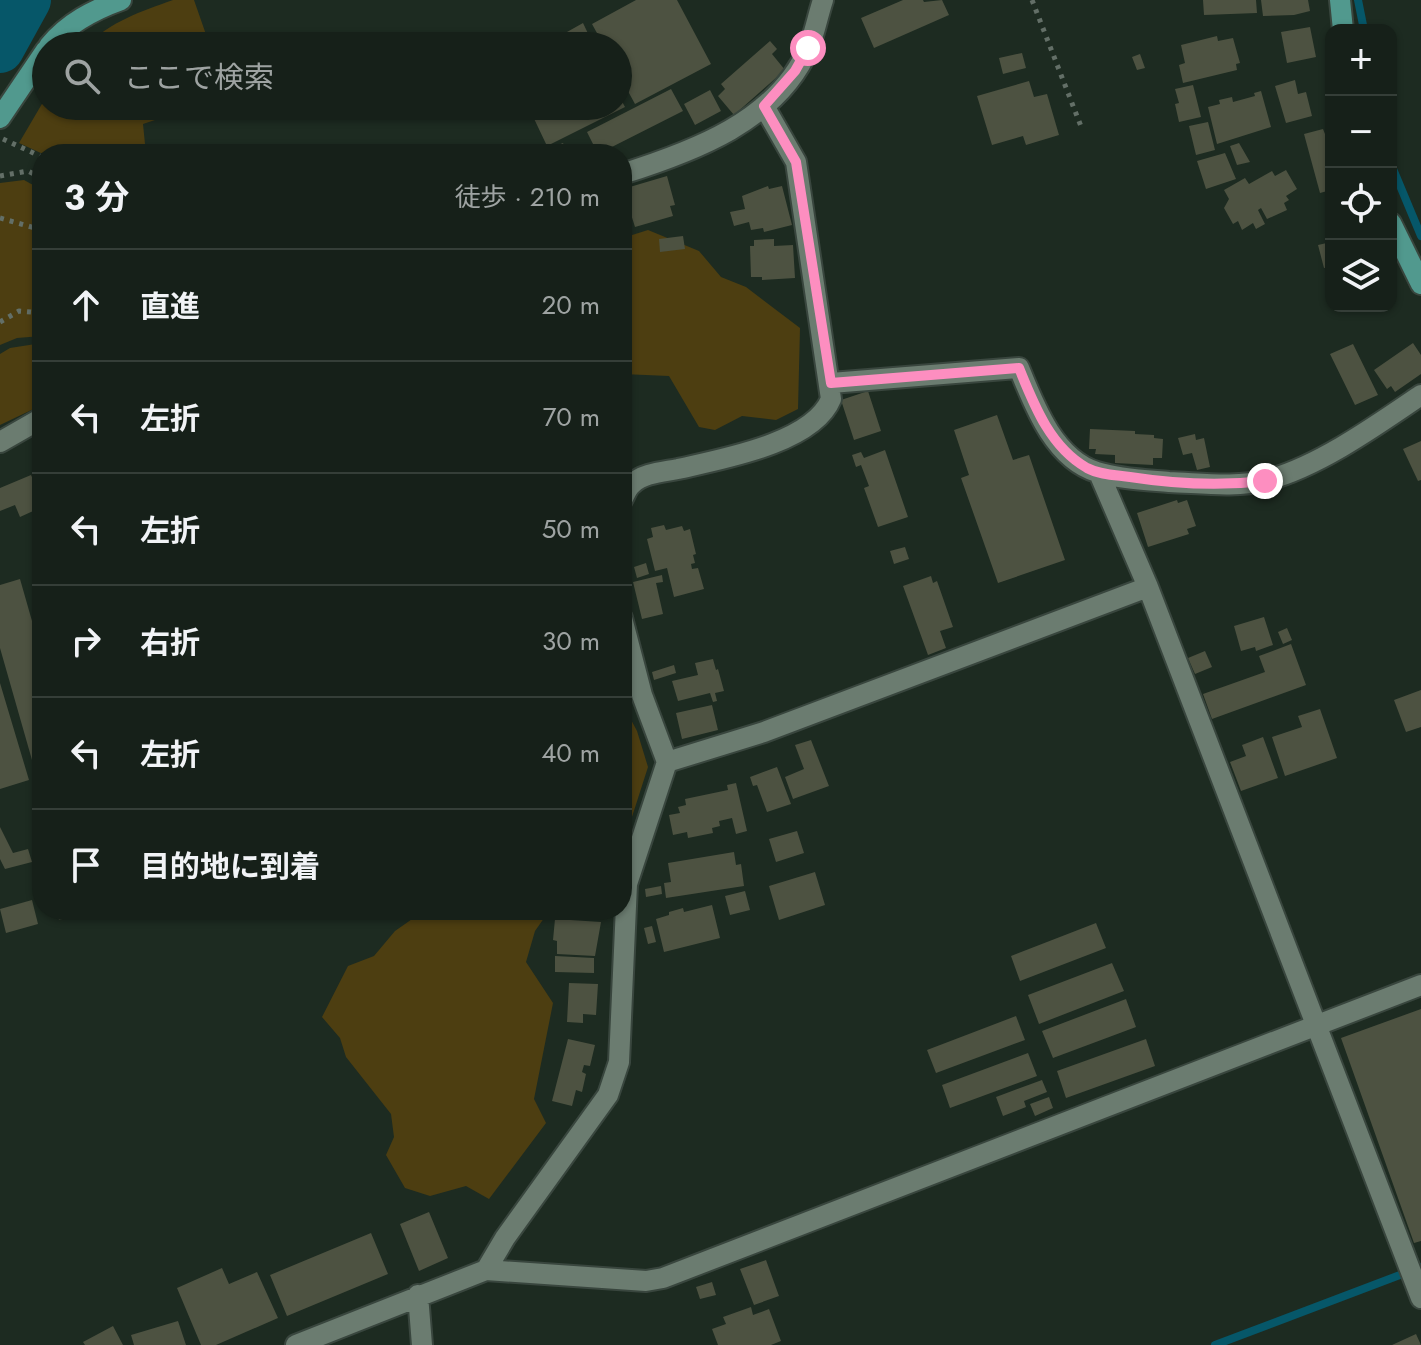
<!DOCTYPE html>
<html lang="ja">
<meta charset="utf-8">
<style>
body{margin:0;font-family:Jost,"Noto Sans JP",sans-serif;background:#232d26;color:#f1f3f6}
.controls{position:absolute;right:24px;top:24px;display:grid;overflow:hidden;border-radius:16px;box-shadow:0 2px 6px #0004}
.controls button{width:72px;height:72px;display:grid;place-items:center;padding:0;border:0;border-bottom:2px solid #353e38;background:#162019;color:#f1f3f6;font:40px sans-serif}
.stop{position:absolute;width:24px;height:24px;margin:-18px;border:6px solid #fd8ec0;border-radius:50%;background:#fff}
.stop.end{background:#fd8ec0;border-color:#fff;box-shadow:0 2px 8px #0008}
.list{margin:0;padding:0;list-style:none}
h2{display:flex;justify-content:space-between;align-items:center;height:104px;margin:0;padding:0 32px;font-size:34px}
h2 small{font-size:26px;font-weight:400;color:#9ea3a2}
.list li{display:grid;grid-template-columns:52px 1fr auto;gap:24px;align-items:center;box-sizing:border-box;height:112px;padding:0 32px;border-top:2px solid #353e38}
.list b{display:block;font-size:30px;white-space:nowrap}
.list em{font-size:26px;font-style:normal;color:#9ea3a2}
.icon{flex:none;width:44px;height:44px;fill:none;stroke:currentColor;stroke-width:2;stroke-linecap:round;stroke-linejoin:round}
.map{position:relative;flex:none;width:1421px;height:1345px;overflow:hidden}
.search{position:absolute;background:#162019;box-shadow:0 2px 6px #0004;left:32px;top:32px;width:600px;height:88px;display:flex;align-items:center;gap:20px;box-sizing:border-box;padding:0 28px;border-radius:44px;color:#9ea3a2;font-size:30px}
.panel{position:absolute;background:#162019;box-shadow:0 2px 6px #0004;left:32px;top:144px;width:600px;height:776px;border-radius:32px}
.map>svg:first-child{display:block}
</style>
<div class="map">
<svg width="1421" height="1345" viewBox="0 0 1421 1345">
<rect width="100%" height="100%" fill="#1d2b21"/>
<path fill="#4d3e11" d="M173,0H194L210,46H87C109,22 142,11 173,0Z
M46,97V106H197L143,124L146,154H43L19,143Z
M24,180L42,190V336L17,338L0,345V183Z
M648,230L699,251L721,277L746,287L800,328L798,409L776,420L742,416L715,430L699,427L669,376L622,374V242L629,236Z
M42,343V405L0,425V354L10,348Z
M622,703L637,731L648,767L622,848Z
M425,910H577L549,911L535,931L526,962L553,1003L534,1099L546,1123L489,1199L466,1186L430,1196L405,1188L386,1155L394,1137L391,1114L346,1057L340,1038L322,1017L348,966L374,956L395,931Z"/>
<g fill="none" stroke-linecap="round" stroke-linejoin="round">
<path stroke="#065769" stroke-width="8" d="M1358,0L1364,30
M1391,164L1421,236
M1215,1345L1421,1267"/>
<path stroke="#065769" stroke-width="48" d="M0,49L27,0"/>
</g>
<path fill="#4d5241" d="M636,0H677L711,64L635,104L618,73V46H604L592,24Z
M903,0H923L924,2L942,0L949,15L874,48L861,18Z
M1203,0H1256L1257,13L1204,15Z
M1261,0H1308L1310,11L1294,15L1263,16Z
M583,23L594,46H542Z
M1310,27L1316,57L1287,63L1281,32Z
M1217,36L1218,41L1233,38L1240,63L1236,64L1237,70L1183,83L1179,65L1185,63L1181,45Z
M770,41L777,49L772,54L785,70L734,115L718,96L725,89L721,84Z
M1022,53L1026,68L1003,74L999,58Z
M1140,54L1145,68L1137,70L1132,57Z
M1295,80L1298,94L1306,92L1312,116L1286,123L1275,86Z
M1029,81L1034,97L1047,94L1059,135L1026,145L1023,136L992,145L977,96Z
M1193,85L1201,117L1179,122L1175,104L1179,103L1175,89Z
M671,89L683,111L598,154L587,132Z
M710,90L721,111L695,125L684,104Z
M1261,91L1271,127L1217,144L1208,107L1220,104L1219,100L1232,97L1233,102L1255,96L1254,93Z
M618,94L625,107L547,146L528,106H618Z
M1208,122L1215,150L1196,155L1189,126Z
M1323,129L1331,149V190L1320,193L1304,134Z
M563,143L568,154H544L543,151Z
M1239,143L1250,162L1237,165L1230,146Z
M239,145L240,154H191V152Z
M1225,153L1236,179L1206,189L1197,161Z
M1286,170L1297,189L1286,196L1289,200L1284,203L1287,210L1267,219L1261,208L1258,210L1265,224L1256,229L1253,223L1242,230L1238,221L1233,224L1224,208L1229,199L1224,190L1245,178L1249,184L1272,171L1275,176Z
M667,176L675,205L670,206L673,216L635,227L623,189Z
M768,186L769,189L782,186L792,225L764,232L763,228L751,230L749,222L734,226L730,212L745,209L742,196Z
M683,236L685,249L660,252L659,239Z
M774,239V246L793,245L795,278L762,280V277H751L750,246H754V240Z
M1331,242V267L1324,268L1318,245Z
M34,245H42V266L35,267Z
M1413,343L1421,355V374L1395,392L1391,386L1387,389L1374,370Z
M1353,344L1378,395L1355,405L1330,354Z
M868,391L881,431L854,440L841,400Z
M997,415L1013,460L1029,455L1065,560L998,583L961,478L969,475L954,430Z
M1090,429L1135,431V434L1154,435V438L1163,439L1162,458H1153V465L1115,463V455L1095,454L1096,449H1089Z
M1195,434L1196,440L1204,438L1210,467L1197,470L1192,453L1183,455L1178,438Z
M1421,441V480L1418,481L1403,449Z
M885,450L908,517L878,527L864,488L869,486L861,465L856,467L852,455L861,452L864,458Z
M31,475L42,498V507L20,517L15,505L0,511V488Z
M1177,500L1178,503L1187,500L1196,526L1187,529L1189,534L1148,547L1137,513Z
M664,525L666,530L682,526L684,531L690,529L696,554L693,555L695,563L691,564L692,569L698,568L704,589L674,597L667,568L655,571L647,539L653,537L651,528Z
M905,547L909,559L894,564L890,551Z
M646,563L649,574L637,578L634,567Z
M662,575L663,582L656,583L663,614L642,619L633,582Z
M931,576L933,583L937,581L953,627L940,631L946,648L928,655L903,586Z
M42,577V607H41L33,580Z
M20,579L42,656V772L36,774L0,648V585Z
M1264,617L1273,645L1256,651L1255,647L1241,651L1234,626Z
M1287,628L1292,640L1283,644L1278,632Z
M1291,644L1306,685L1212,719L1203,694L1265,672L1259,656Z
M1205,651L1212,667L1195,674L1188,658Z
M713,659L716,670L718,669L724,691L715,693L717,701L713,702L710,693L678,701L672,681L698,675L695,663Z
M674,665L676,673L654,680L652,672Z
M0,683L29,780L0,789Z
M1421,690V727L1406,732L1394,700Z
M712,705L718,730L682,739L676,713Z
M1320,709L1337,758L1285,776L1272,737L1302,727L1298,716Z
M1263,737L1278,778L1241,791L1230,762L1246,756L1242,745Z
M811,740L829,786L793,799L785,777L804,769L795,745Z
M777,767L791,804L767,812L757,785L753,786L750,777Z
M736,783L747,831L736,834L732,818L719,821L720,826L712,828L713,833L688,838L687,832L673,835L669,815L680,813L678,807L686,805L685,799L728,790L727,785Z
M0,827L13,853L28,849L32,862L5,869L0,859Z
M797,831L804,853L776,862L769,839Z
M734,852L736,865L741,864L744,886L666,898L664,883L671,882L668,863Z
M815,872L825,905L779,920L769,886Z
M661,886L662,894L646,897L645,889Z
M745,891L750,910L730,915L725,896Z
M32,900L38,924L6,933L0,909Z
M712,905L720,938L664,952L656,919L669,915V912L683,908L684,912Z
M56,910H96V911L59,920Z
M555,919L601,922L595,956L557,954V941L553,940Z
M1096,923L1106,948L1020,981L1011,956Z
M652,926L656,942L648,944L644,928Z
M555,956L594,958V973L555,972Z
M1112,963L1124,991L1039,1024L1028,995Z
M569,983L598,984L596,1015L583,1014V1023L567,1022Z
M1126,999L1136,1027L1053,1058L1042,1031Z
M1421,1009V1241L1414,1243L1341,1038Z
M1016,1016L1025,1040L936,1073L927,1050Z
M568,1039L595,1045L590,1066L584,1065L582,1072L586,1074L582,1092L576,1090L572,1106L552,1101Z
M1146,1039L1155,1066L1066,1098L1057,1071Z
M1028,1053L1037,1076L950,1108L942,1085Z
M1042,1080L1047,1092L1024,1101L1026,1107L1003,1116L996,1097Z
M1049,1097L1053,1108L1035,1116L1030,1104Z
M429,1212L448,1258L419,1271L400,1224Z
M371,1233L388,1274L287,1316L270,1275Z
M766,1260L779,1296L754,1305L740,1269Z
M222,1268L229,1284L257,1272L278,1318L216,1345H201L177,1288Z
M712,1282L716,1295L700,1299L696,1287Z
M751,1307L753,1315L769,1309L781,1341L771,1345H718L712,1329L726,1324L723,1317Z
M178,1321L186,1345H134L131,1335Z
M113,1326L123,1345H85L83,1342Z
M1416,1334L1421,1345H1392Z"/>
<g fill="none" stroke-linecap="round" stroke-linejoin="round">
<defs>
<path id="minor" d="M622,174C692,152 778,121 809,47C815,32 818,15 823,0
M831,383L1019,368C1034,405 1054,459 1097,472C1119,479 1146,480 1169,482C1201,483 1235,488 1267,480C1318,467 1377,425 1421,395
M0,442L42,418
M1099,473L1148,587L1421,1298
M622,500C625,495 627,488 632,484C643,473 663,472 678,469C722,459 813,443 831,399L796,162L764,106
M667,762L764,732L1148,587
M486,1270L505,1238L608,1095L619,1062L627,884L667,762L642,695L622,618
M418,1295L422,1345
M296,1345L486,1270L646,1281L663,1278L1421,985"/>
<path id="major" d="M1340,0L1343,30
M49,46C68,23 93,10 121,0
M0,118L46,50
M1391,223L1421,284"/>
</defs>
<use href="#minor" stroke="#39463e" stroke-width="24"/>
<use href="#major" stroke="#39463e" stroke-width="24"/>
<path stroke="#636f67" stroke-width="5" stroke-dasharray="4 6" stroke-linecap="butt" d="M1032,0L1082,129
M3,139L42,157
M0,176L28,171L42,178
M0,218L42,230
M0,322L19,311L42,313
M622,381H629"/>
<use href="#minor" stroke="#6b7c70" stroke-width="20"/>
<use href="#major" stroke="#51998e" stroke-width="20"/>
</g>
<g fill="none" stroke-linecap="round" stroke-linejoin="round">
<path stroke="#fd8ec0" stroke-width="10" d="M808,48L795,71L764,106L796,162L831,383L1019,368C1034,405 1050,447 1087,468C1100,475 1116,475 1130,477C1175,484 1220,486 1265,481"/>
</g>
</svg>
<div class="controls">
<button>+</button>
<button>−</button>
<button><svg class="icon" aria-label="locate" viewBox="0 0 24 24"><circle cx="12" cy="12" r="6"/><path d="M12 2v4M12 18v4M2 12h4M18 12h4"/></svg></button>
<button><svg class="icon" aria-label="layers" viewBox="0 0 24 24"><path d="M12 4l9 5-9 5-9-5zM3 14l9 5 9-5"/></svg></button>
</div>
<div class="stop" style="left:808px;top:48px"></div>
<div class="stop end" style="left:1265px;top:481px"></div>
<div class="search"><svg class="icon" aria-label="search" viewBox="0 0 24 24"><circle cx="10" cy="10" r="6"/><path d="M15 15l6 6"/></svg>ここで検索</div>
<section class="panel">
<h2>3 分<small>徒歩 · 210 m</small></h2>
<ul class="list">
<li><svg class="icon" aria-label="ahead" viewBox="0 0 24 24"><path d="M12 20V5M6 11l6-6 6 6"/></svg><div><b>直進</b></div><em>20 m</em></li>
<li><svg class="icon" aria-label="left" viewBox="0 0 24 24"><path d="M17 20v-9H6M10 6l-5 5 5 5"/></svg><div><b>左折</b></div><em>70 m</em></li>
<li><svg class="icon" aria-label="left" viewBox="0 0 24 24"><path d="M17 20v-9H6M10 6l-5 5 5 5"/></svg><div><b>左折</b></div><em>50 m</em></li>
<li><svg class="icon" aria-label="right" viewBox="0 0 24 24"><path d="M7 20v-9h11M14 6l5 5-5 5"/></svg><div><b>右折</b></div><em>30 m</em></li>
<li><svg class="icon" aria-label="left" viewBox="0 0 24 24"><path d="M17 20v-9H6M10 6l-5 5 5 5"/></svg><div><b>左折</b></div><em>40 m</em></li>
<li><svg class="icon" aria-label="arrive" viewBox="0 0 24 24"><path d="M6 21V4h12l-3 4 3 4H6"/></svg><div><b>目的地に到着</b></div></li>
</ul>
</section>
</div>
